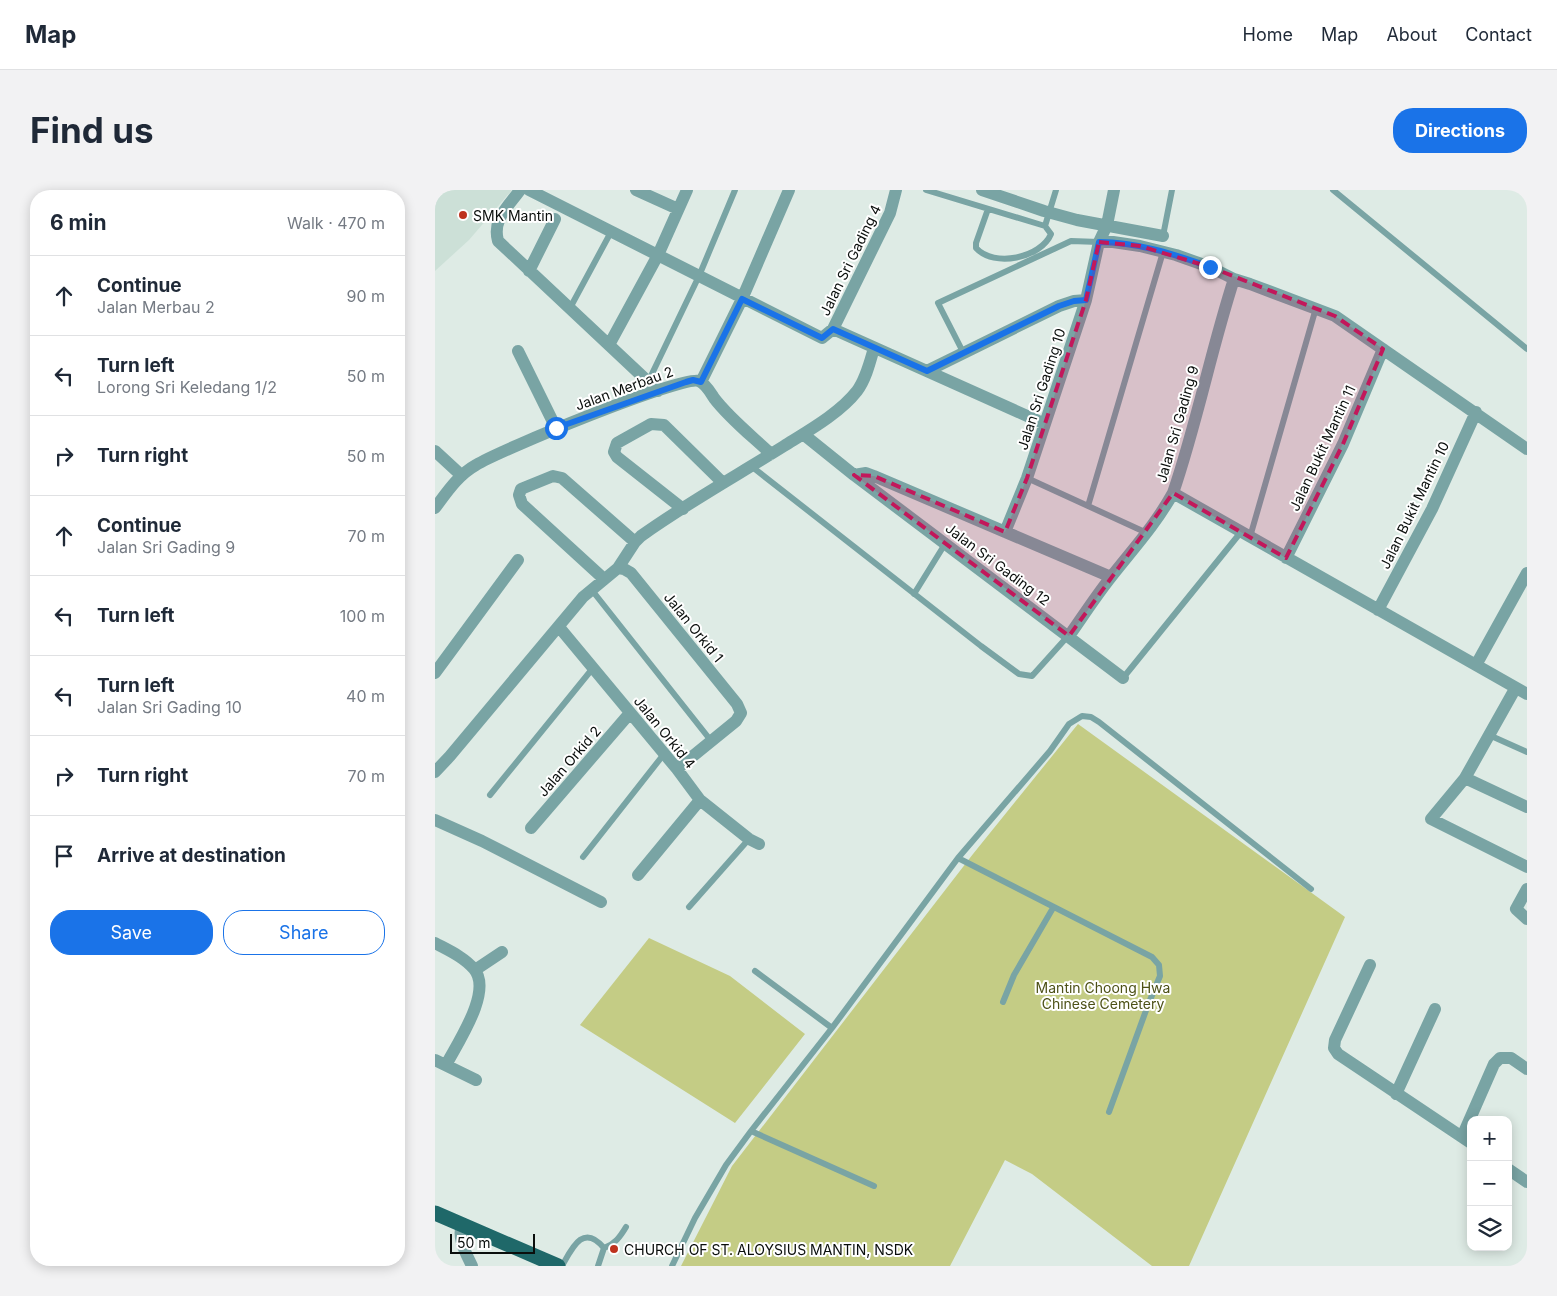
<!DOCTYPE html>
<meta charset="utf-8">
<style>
body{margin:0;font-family:Inter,sans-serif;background:#f2f2f3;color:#1f2937}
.controls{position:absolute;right:15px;bottom:15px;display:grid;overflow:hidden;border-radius:10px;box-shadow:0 2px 12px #0003}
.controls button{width:45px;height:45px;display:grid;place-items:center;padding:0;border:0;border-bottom:1px solid #e0e1e3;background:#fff;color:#1f2937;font:25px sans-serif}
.scale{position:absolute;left:15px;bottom:12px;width:85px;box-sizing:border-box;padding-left:5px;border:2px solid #0a0e0c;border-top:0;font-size:14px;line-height:18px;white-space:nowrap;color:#0a0e0c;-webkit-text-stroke:4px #fff;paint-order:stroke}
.stop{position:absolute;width:15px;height:15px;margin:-11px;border:4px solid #1a73e8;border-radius:50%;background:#fff}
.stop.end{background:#1a73e8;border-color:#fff;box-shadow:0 1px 5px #0008}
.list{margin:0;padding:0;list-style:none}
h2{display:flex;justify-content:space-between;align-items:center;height:65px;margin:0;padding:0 20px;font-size:21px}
h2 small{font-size:16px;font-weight:400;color:#747a83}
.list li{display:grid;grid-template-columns:32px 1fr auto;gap:15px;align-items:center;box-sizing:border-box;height:80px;padding:0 20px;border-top:1px solid #e0e1e3}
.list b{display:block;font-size:19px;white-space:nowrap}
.list p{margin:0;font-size:16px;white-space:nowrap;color:#747a83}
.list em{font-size:16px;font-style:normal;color:#747a83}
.actions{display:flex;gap:10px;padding:15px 20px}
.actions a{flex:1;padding:11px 0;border:1px solid #1a73e8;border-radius:20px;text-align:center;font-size:18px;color:#1a73e8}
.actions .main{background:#1a73e8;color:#fff}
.icon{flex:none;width:28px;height:28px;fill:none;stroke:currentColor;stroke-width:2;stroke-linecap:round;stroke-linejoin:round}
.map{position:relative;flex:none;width:1092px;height:1076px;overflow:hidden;border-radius:20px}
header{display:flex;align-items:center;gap:30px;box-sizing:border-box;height:70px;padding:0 25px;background:#fff;border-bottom:1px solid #e0e1e3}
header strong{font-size:24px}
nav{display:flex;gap:28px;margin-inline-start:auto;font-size:18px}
.intro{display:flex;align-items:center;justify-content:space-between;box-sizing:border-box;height:120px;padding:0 30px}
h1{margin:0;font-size:35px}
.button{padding:12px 22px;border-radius:20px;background:#1a73e8;color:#fff;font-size:18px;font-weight:700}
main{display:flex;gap:30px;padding:0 30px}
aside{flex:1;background:#fff;border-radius:20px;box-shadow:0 2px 12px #0003}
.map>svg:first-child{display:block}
</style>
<header>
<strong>Map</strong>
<nav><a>Home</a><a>Map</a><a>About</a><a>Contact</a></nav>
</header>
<div class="intro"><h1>Find us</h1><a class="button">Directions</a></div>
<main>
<aside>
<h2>6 min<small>Walk · 470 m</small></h2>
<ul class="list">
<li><svg class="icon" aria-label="ahead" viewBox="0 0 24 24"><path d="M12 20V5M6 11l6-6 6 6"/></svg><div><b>Continue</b><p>Jalan Merbau 2</p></div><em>90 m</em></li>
<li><svg class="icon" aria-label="left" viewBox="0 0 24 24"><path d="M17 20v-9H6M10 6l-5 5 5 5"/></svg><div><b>Turn left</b><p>Lorong Sri Keledang 1/2</p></div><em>50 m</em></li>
<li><svg class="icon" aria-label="right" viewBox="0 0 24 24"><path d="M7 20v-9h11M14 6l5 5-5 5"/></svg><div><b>Turn right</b></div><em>50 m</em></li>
<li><svg class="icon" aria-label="ahead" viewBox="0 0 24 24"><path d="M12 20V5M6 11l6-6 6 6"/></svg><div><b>Continue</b><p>Jalan Sri Gading 9</p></div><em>70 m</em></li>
<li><svg class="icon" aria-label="left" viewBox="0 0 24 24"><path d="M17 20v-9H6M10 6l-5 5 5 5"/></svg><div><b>Turn left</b></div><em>100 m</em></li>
<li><svg class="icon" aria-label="left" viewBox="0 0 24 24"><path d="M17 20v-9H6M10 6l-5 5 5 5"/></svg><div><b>Turn left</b><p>Jalan Sri Gading 10</p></div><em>40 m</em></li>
<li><svg class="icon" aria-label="right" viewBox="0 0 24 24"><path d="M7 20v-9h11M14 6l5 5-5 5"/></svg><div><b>Turn right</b></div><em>70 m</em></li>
<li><svg class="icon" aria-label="arrive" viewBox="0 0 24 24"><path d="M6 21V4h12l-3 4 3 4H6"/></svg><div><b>Arrive at destination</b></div></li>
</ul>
<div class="actions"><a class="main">Save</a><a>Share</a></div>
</aside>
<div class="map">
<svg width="1092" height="1076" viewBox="0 0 1092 1076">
<rect width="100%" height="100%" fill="#deebe5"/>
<path fill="#cce0d7" d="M0,0H77L34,50L0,81Z"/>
<path fill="#c4cc85" d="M643,534L910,727L754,1076H717L597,984L570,970L515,1076H246L297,976L538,664Z
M214,748L295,786L370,844L300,933L145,835Z"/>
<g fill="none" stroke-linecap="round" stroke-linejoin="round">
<path stroke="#79a4a4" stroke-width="6" d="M491,0L610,36L621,0
M898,0L1092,159
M553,19L541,53V58C559,78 606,68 616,44L610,36
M728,46L737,0
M135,118L176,42
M528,162L503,113L636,51L664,52
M214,190L264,86L300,0
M316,276L546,456L584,484L597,486L633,446
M592,288L712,343
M653,316L728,62
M815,347L881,118
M156,399L277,552
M479,404L510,354
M688,488L806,342
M1054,545L1092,562
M55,605L158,478
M148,667L229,564
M523,668L717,767L724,775L725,786L713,815L674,922
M254,717L314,649
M320,781L397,838
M568,812L579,785L618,718
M316,941L439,996
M127,1076C137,1058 148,1033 169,1058C180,1054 185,1047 191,1037
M163,1076L169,1058
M237,1076L260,1028L291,975L316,941L397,838L523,668L615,561L634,534L647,526L656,527L664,532L876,699"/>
<path stroke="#79a4a4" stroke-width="12" d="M85,0C73,17 57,29 63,51L223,201
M94,0L387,148L398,139L455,23L461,0
M201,0L243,19
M547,0L609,21L642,30L728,46
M664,52H678L705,56L741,65L775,77L799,89L815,94L900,126L1092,259
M94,81L120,29
M398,139L610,234
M174,155L223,65L252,0
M83,161L121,238
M492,181L624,116L639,111L651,110
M266,192L307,109L354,0
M368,244L419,285L688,488
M0,261L26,285
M419,285L431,283L439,286L676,387
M738,303L1092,504
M0,318C12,302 23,285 41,275C65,260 247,185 264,191C271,194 275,202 279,208C295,229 317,246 336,264
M248,319L182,267L179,262L182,253L216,234L229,235L288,293
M570,342L592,288L651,110L664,52L672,35L679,0
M851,368L908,254L948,159
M183,378L189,379L196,383L302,514L306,523L301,531L242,579
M169,389L87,314L84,305L86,299L118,286L127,288L200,352
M943,420L997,319L1041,222
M124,437L242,579L265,610L314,649L324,654
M634,446C648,426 661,406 676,387C698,359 721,334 738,303C762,233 776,160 799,89
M1041,475L1092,383
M0,483L83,370
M1080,499L1030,588L996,629L1092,677
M0,582L15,566L148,407L183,378L200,352L206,346C252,313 301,286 349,256C373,241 405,223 422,201C431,189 435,172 439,158
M1030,588L1092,617
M0,630L47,651L166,712
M96,638L195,523
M203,685L265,610
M1092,699L1081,719L1092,729
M0,753C13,760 29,767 39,779C58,801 23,852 11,875
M935,775L900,850L899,858L903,864L1036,953
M40,780L67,762
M0,870L41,890
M961,904L1000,819
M1027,947L1059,874L1065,868H1076L1092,879
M1073,979L1092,992
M27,1034C22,1049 31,1063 37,1076"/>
<path stroke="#1f6869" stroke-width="15" d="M0,1023L123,1076"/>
</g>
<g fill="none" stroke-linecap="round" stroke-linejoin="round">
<path stroke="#1a73e8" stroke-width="6" d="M121,238L251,192L258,190L266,192L307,109L387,148L398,139L492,181L624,116L639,111L651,110L664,52C702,52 739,64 775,77"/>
</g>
<path fill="#c2185b" fill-opacity="0.2" stroke="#c2185b" stroke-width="4" stroke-dasharray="10 6" stroke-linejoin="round" d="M664,52L705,56L775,77L900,126L948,159L908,254L851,368L738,303L634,446L419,285L439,286L570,342L592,288L651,110Z"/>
<g fill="#be321e" stroke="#fff" stroke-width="2">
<circle cx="28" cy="25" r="5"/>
<circle cx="179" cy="1059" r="5"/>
</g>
<g text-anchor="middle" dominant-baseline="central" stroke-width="4" stroke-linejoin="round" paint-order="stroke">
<g font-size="14" fill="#0a0e0c" stroke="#fff" text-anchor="start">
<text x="38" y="25">SMK Mantin</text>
<text x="189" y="1059">CHURCH OF ST. ALOYSIUS MANTIN, NSDK</text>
</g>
<g font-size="14" fill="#0a0e0c" stroke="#fff">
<text transform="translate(415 70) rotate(-64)">Jalan Sri Gading 4</text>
<text transform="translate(189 198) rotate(-20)">Jalan Merbau 2</text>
<text transform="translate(606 199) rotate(-72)">Jalan Sri Gading 10</text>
<text transform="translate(742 234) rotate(-74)">Jalan Sri Gading 9</text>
<text transform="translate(887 258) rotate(-65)">Jalan Bukit Mantin 11</text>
<text transform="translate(979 315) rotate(-64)">Jalan Bukit Mantin 10</text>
<text transform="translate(563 374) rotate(37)">Jalan Sri Gading 12</text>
<text transform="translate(259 437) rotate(51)">Jalan Orkid 1</text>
<text transform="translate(230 542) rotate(51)">Jalan Orkid 4</text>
<text transform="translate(134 571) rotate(-49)">Jalan Orkid 2</text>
</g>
<g font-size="14" fill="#4d5117" stroke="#fff">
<text x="668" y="797">Mantin Choong Hwa<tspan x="668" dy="16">Chinese Cemetery</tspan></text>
</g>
</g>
</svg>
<div class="controls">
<button>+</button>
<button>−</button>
<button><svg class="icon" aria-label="layers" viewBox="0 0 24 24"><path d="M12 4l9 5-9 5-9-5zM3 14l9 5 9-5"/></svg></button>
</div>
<div class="scale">50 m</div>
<div class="stop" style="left:121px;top:238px"></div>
<div class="stop end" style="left:775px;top:77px"></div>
</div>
</main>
